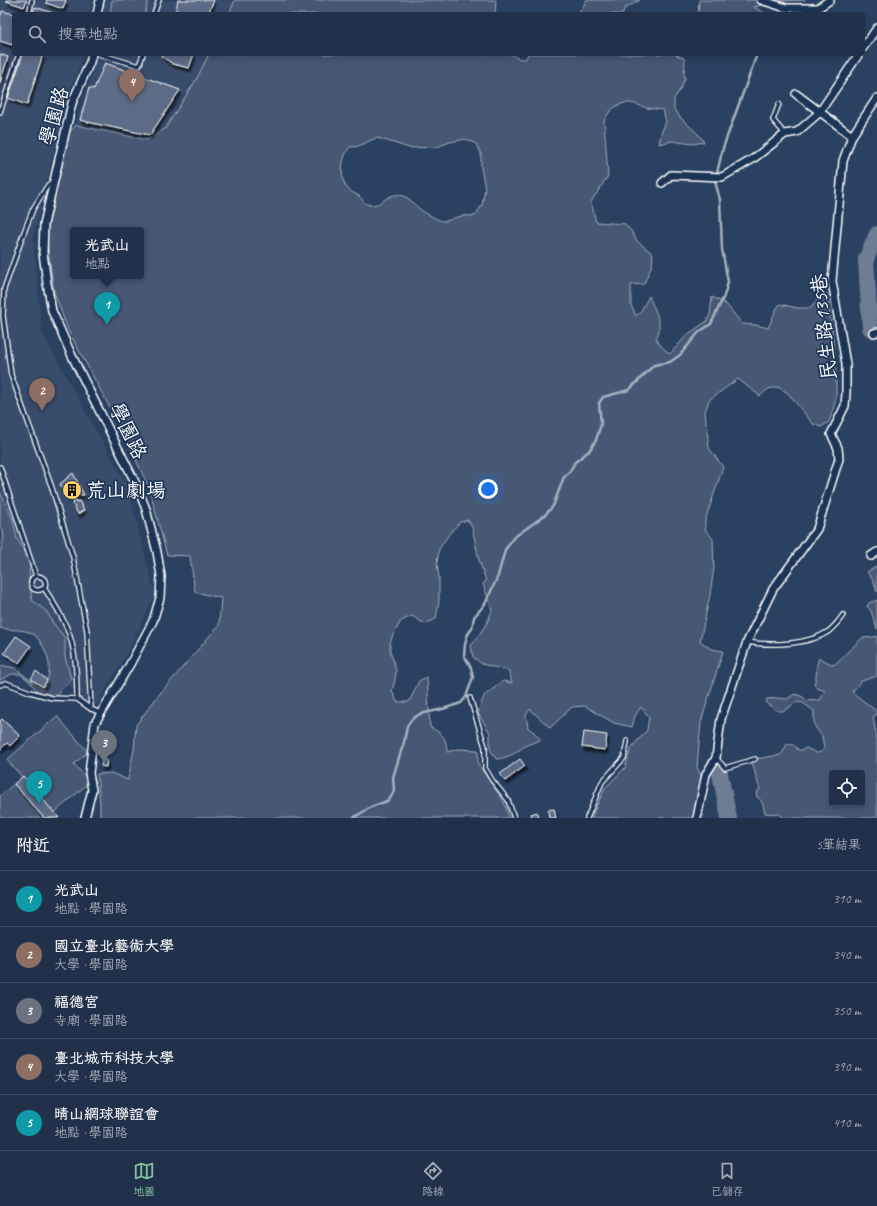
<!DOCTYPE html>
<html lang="zh-TW">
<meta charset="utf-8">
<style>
body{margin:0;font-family:Caveat,"LXGW WenKai TC",sans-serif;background:#2d3d53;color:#f1f3f6}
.controls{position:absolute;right:12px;bottom:12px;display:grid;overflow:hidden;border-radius:4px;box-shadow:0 2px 6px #0003}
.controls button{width:36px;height:36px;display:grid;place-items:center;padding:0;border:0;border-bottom:1px solid #3d4c61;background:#203149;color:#f1f3f6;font:20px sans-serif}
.you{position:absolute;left:488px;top:489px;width:14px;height:14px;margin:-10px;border:3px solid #fff;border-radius:50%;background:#1a73e8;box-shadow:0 0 0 6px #1a73e833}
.badge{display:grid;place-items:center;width:26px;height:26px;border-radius:50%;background:#8abfa5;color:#fff;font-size:13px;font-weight:700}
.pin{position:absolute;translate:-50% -33px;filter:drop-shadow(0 1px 2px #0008)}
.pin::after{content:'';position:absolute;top:21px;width:14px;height:12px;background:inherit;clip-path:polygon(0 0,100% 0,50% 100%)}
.popup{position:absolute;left:70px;top:227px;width:74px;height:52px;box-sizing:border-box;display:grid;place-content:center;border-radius:4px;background:#203149;filter:drop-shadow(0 1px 3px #0005);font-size:13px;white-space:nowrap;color:#a2a9b4}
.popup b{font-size:15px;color:#f1f3f6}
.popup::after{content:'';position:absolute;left:50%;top:100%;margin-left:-8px;border:8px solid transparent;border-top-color:#203149}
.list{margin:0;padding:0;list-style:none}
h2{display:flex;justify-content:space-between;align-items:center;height:52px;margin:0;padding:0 16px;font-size:17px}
h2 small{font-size:13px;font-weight:400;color:#a2a9b4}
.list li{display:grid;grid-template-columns:26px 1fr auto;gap:12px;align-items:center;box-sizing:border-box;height:56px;padding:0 16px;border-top:1px solid #3d4c61}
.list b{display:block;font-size:15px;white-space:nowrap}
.list p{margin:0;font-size:13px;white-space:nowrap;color:#a2a9b4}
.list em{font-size:13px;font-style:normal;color:#a2a9b4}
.icon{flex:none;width:22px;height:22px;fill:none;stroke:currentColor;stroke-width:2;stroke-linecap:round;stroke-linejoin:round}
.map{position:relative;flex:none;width:877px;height:818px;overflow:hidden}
.search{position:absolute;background:#203149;box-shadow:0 2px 6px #0003;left:12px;right:12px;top:12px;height:44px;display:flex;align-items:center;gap:10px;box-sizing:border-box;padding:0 14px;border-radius:4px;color:#a2a9b4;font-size:15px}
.sheet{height:332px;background:#203149}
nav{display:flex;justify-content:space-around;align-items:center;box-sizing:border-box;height:56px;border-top:1px solid #3d4c61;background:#203149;font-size:11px;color:#a2a9b4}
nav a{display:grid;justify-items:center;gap:2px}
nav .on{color:#8abfa5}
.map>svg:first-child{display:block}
</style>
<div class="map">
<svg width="877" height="818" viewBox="0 0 877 818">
<defs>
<filter id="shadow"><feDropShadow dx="2" dy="4" stdDeviation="1" flood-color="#0009"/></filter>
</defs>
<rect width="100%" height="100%" fill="#2a4161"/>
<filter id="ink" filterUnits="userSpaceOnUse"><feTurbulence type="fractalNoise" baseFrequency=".025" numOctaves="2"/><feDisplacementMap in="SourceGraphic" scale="8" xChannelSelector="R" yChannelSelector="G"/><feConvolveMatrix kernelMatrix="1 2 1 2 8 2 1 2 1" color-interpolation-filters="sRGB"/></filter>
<g filter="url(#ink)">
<path fill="#394e6c" d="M0,0H92L89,14H14V54H84L66,100L33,238L42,333L128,488L155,595L129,649L96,706L85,700L71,688L35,626L0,615Z
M105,0H235L229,14H103Z
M98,54H209L196,80L165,129L147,140L76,125Z"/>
<path fill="#465975" stroke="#a2acba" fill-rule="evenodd" d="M112,0H148L145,14H110Z
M235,0H496L495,14H229Z
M586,0H640L624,9L623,14H578L583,7Z
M699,0H805L781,1L754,7L766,14H698Z
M209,54H510L520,59H526L528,54H674L684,58C687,66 682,72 685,78L681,88L674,99V109L681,118L699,135L704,142L692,144L672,141L659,144L661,133L666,122L663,110C658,109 652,109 647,108C643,107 639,105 635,104C621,100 610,108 604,121L608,176L591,202L596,222L625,224L631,231L637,241L653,254L652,265L644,284L631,285V305L636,316L641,311L649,296C655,310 664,325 656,339L662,347L670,354L687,335L707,321L710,314L712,297L726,304L742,324L756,325L768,328L777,308L780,304L797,308H811L822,292L827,294L833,337L836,374V399L829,422L821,427L813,424L788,393L778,387L768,389L760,396L738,379L709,400L705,412L709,448L723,467L705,521V529L713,539L714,568L710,595L700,641L711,649L723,651L701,722L697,767L706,786L700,818H591L605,788L625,768L631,748L647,730L649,717L641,707L635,716L632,727L614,723L585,706L572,707L550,728L530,709L526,715L528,728L534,732L541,740C536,742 530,743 525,746C515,753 509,758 496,759L490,749V733L478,713L484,696L503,681L512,683L509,671L482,664L473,657L471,646L487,623L492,610L483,584L486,581L479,560L472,527L468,520L460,522L449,534L439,549L437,563L439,578V601L436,619L425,624L412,616L401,621L393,635L390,643V650L396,670L395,680L392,691L397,702H409L419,681L427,677L430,727C444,735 446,737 447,752L458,749L478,750V764L504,802L509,818H100V803L97,774L111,773L128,780L134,749L136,725L157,697L219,625L221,598L195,592L190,556L167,555L149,488L124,434L68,330L54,292L46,232L65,137L76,125L147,140L165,129L196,80ZM378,138L409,148L437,147L450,142L466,139L476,144L481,153V167L485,189L482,205L475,216C469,216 463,215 457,217C452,218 448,222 442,221C438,220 425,213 421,210C415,206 411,199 404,196C389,190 383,206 370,205C364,204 363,200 359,196C354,193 348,191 345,185C340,175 342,155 350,147C361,148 367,140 378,138ZM73,230H141V276H73Z
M0,492L13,520L17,539L24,550L32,559L29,572L31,585V594L32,600L47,612L53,623L65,638V657L71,679L55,697L37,691L29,681L20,674H12L0,680V665L15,668L43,690C52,674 51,659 41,643C39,640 37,636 33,634C22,628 11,631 0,628V553L4,538L3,530L0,526Z
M877,566V592L874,582L867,572Z
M877,600V629L871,611L867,606L869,603Z
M877,636V676L861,681L852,692L875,710L877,714L873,717L877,740V818H785L779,814L765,813C763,806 763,801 757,797L756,792L760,790L752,762L755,759L780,755L783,752L787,744C793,744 795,745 798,750H802L806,748L817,753L822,752L824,748L822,736L816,728L814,724V711L803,703L797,702C781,713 782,715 766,703L767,699L779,698L787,699L795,694L803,697L806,701L820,700L825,691L817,688L814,684C818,675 815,666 819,658L834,665L862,638L874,637ZM832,773H862V803H832Z
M57,716L88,752L74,764L90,782L54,813L7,760Z
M14,784L44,818H0V796Z"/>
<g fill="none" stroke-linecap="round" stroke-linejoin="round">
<path stroke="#a7b1be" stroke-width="2.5" d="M353,818L371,807L387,801L391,797L394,790L393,777L404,742L407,726L412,719L420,714L443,709L461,703L466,697L473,677L471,668L464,655L465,644L467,636L472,628L474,617L485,604L498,576L505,550L513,538L545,515L553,506L564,477L570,471L575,462L589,451L596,440L601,424L599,403L603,397L629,390L654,365L670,362L680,355L699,332L711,324L724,296L728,282L722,249L720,200L715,181L723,148L756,57"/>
<path stroke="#6d7d92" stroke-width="16" d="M870,328L866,259L877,234
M719,769L729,818"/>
</g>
<path fill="#5b6c86" stroke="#fff" filter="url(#shadow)" d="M6,0H27L24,7L6,1Z
M47,0H66L63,9L46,3Z
M178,0H214L208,14H175Z
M35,7L53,13V14H33Z
M2,11L14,14V39L12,45L0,41V18Z
M0,54L8,57L0,83Z
M23,54H43L27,105L8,98Z
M162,54H194L189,68L173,64L161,56Z
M105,63L180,90L150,135L96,124L80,120L89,88L94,89Z
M73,473L84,495L74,496L77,502L79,501L84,510L78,514L73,504L74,503L71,497L67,498L60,484Z
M16,636L31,646L19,663L4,653Z
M36,671L47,680L43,687L31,679Z
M2,719L20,736L10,746L7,743L0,750V721Z
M584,732L607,735L605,750L582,747Z
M520,759L525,766L505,781L500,774Z
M102,760H107L106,767L101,766Z
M23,776L39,795L59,818H44L14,784Z
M554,809L556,818H549L548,810Z
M537,812L538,818H532L531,814Z"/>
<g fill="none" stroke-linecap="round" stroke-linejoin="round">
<defs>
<path id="service" d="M29,14L32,0
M154,14L159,0
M99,54L139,66L143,54
M779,104L773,120L785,134
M0,112L19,54
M54,180L48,185L33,209L26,227L4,289L3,316L11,375L52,488L73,557L87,631L91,709
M0,467L36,576
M44,588C30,597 26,576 38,576C41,576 42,577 44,579C46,582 46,585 44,588C52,600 60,612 66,626C76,648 77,675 77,699
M747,642C770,646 809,645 829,631C835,626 839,621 843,615
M0,685L6,683L30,692L52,698L77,699L91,709L101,713
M470,698L485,747V768L492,780L508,800L514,818
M716,758L725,768L755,759
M587,818L602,782L624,758L627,741"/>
<path id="minor" d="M761,0L786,8H818L830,0
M97,14L100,0
M863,48L877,28
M796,94L852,136
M662,183L671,175L722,177L753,159L785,134L797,132L819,113L859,54
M874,333L877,332
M871,556L877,552
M85,818L92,790L89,773L95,723L129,666L153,621L160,598L161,576L157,552L146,509L136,484L72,356L52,311L47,283L43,253L44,224L72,103L90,62L92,54
M697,818L706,774L716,758L721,719L747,642L773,589L817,529L839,459L838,448L831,434L845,406L846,393V364L832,281L843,161L852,136L877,98"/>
</defs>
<use href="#service" stroke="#fff" stroke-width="6"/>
<use href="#minor" stroke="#fff" stroke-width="10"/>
<use href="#service" stroke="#1d3557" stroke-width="3.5"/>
<use href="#minor" stroke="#1d3557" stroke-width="7"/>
</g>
</g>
<defs>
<symbol id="building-disc" viewBox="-11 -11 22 22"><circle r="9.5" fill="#ffd166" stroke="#1d3557"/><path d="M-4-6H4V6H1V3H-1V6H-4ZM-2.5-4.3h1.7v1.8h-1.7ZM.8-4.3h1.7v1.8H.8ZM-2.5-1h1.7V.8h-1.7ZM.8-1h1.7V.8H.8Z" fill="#111"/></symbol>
</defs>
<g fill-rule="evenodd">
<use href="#building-disc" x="61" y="479" width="22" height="22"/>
</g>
<g text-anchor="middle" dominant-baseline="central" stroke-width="3.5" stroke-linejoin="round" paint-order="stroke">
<g font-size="20" fill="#fff" stroke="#1d3557">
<text transform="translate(54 116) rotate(-74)">學園路</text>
<text transform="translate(824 327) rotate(-96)">民生路135巷</text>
<text transform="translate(128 431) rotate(64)">學園路</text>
</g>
<g font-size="20" fill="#fff" stroke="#1d3557" text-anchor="start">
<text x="86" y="490">荒山劇場</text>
</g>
</g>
</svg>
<div class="controls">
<button><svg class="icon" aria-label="locate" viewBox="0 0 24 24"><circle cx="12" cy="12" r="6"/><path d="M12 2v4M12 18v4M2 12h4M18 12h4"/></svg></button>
</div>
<div class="you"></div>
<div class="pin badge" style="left:107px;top:325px;background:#0f9aa8">1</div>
<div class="popup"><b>光武山</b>地點</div>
<div class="pin badge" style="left:42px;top:411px;background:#8d6e63">2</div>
<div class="pin badge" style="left:104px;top:763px;background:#6b7280">3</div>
<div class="pin badge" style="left:132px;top:102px;background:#8d6e63">4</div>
<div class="pin badge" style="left:39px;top:804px;background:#0f9aa8">5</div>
<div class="search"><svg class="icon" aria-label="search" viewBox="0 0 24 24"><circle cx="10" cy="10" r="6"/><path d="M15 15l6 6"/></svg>搜尋地點</div>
</div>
<section class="sheet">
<h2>附近<small>5筆結果</small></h2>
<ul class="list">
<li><span class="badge" style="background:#0f9aa8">1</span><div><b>光武山</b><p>地點 · 學園路</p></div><em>310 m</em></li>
<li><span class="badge" style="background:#8d6e63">2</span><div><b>國立臺北藝術大學</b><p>大學 · 學園路</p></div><em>340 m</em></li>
<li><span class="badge" style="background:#6b7280">3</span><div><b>福德宮</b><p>寺廟 · 學園路</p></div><em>350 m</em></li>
<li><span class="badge" style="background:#8d6e63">4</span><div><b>臺北城市科技大學</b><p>大學 · 學園路</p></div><em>390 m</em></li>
<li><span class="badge" style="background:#0f9aa8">5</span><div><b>晴山網球聯誼會</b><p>地點 · 學園路</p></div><em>410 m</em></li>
</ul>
</section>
<nav>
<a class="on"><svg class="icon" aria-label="map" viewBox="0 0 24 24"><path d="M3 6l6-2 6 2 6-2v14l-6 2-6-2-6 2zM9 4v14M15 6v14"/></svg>地圖</a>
<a><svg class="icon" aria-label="directions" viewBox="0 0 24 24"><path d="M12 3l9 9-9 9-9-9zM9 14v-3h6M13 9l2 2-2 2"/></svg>路線</a>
<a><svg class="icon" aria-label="saved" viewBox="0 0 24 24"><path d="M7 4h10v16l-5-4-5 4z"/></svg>已儲存</a>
</nav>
